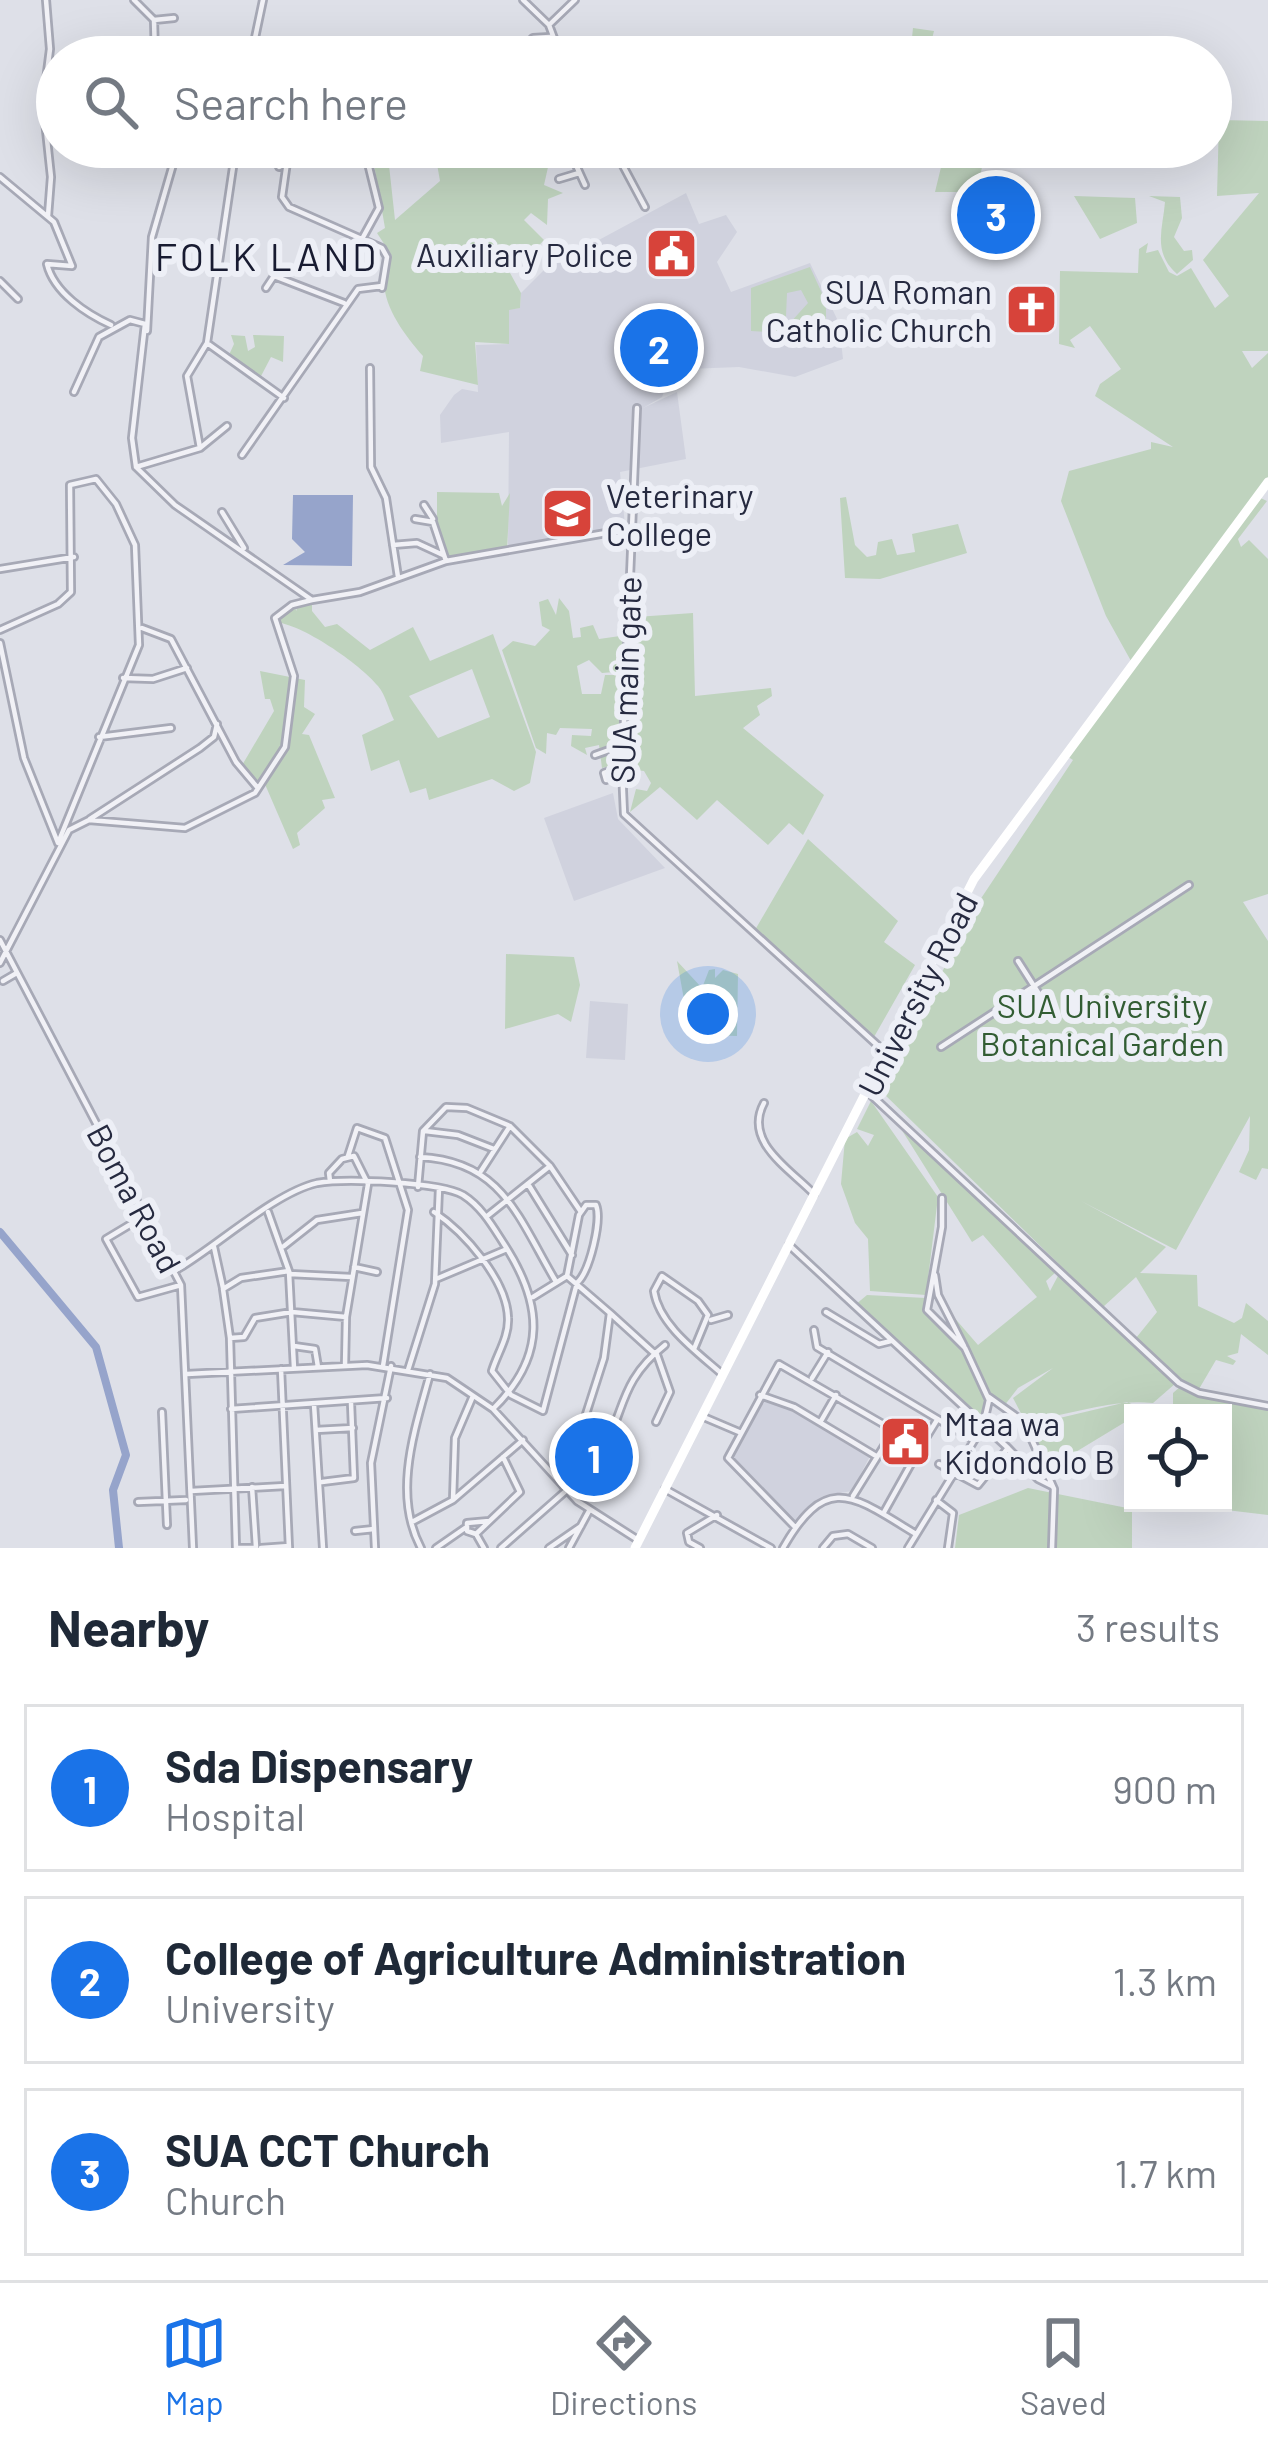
<!DOCTYPE html>
<style>
body{margin:0;font-family:Barlow,sans-serif;background:#f2f2f3;color:#1f2937}
.controls{position:absolute;right:36px;bottom:36px;display:grid;overflow:hidden;border-radius:0px;box-shadow:0 12px 48px #0002}
.controls button{width:108px;height:108px;display:grid;place-items:center;padding:0;border:0;border-bottom:3px solid #e0e1e3;background:#fff;color:#1f2937;font:60px sans-serif}
.you{position:absolute;left:708px;top:1014px;width:42px;height:42px;margin:-30px;border:9px solid #fff;border-radius:50%;background:#1a73e8;box-shadow:0 0 0 18px #1a73e833}
.badge{display:grid;place-items:center;width:78px;height:78px;border-radius:50%;background:#1a73e8;color:#fff;font-size:39px;font-weight:700}
.pin{position:absolute;translate:-50% -50%;border:6px solid #fff;box-shadow:0 3px 12px #0006}
.list{margin:0;padding:0;list-style:none}
h2{display:flex;justify-content:space-between;align-items:center;height:156px;margin:0;padding:0 48px;font-size:51px}
h2 small{font-size:39px;font-weight:400;color:#747a83}
.list li{display:grid;grid-template-columns:78px 1fr auto;gap:36px;align-items:center;box-sizing:border-box;height:168px;margin:0 24px 24px;padding:0 24px;border:3px solid #e0e1e3;border-radius:0px}
.list b{display:block;font-size:45px;white-space:nowrap}
.list p{margin:0;font-size:39px;white-space:nowrap;color:#747a83}
.list em{font-size:39px;font-style:normal;color:#747a83}
.icon{flex:none;width:66px;height:66px;fill:none;stroke:currentColor;stroke-width:2;stroke-linecap:round;stroke-linejoin:round}
.map{position:relative;flex:none;width:1268px;height:1548px;overflow:hidden}
.search{position:absolute;background:#fff;box-shadow:0 12px 48px #0002;left:36px;right:36px;top:36px;height:132px;display:flex;align-items:center;gap:30px;box-sizing:border-box;padding:0 42px;border-radius:66px;color:#747a83;font-size:45px}
.sheet{height:732px;background:#fff}
nav{display:flex;justify-content:space-around;align-items:center;box-sizing:border-box;height:168px;border-top:3px solid #e0e1e3;background:#fff;font-size:33px;color:#747a83}
nav a{display:grid;justify-items:center;gap:6px}
nav .on{color:#1a73e8}
.map>svg:first-child{display:block}
</style>
<div class="map">
<svg width="1268" height="1548" viewBox="0 0 1268 1548">
<rect width="100%" height="100%" fill="#dee0e8"/>
<path fill="#d0d2de" d="M686,193L699,224L726,215L737,232L717,262L731,292L810,263L839,323L843,359L795,377L739,367L688,369L678,386H666L662,397L643,408L677,392L686,459L620,472L625,526L508,546L509,432L441,443L440,415L454,395L462,389L478,392L476,345L509,344V309L520,308L521,293L545,269Z
M613,793L618,819L665,868L574,901L544,818Z
M590,1001L628,1004L625,1060L586,1058Z
M762,1399L794,1409L870,1456L852,1491L823,1496L795,1521L729,1458Z"/>
<path fill="#bfd3be" fill-rule="evenodd" d="M913,28L934,31L932,39H987L986,57H910Z
M1219,120L1268,121V351H1242L1252,368L1268,353V477L1254,495L1267,501L1238,539L1241,547L1249,540L1268,559V894L1243,902L1268,941V1169L1262,1168L1256,1180L1239,1172L1249,1150L1250,1116L1176,1250L1081,1201L1166,1247L1140,1273L1197,1275L1198,1306L1234,1323L1242,1318L1246,1303L1268,1321V1355L1241,1334L1238,1353L1227,1356L1236,1361L1233,1365L1216,1360L1199,1389L1180,1381L1136,1338L1157,1312L1136,1277L1103,1307L883,1093L970,915L1073,760L1065,755L1131,661L1106,616L1061,501L1069,471L1151,449V442L1173,447L1095,396L1100,384L1121,369L1090,326L1070,340L1075,348L1059,344L1060,271L1138,273L1139,249L1148,243L1146,253L1158,250L1169,272L1177,276L1191,268L1215,308L1229,296L1203,260L1259,193L1217,196Z
M371,147H387L395,220L440,181L434,147H544L551,154L544,185L563,193L548,199L547,225L531,213L524,220L544,240L530,255L517,252L504,262L521,293L520,308L509,310V344L475,342L478,385L420,371L423,356C401,331 369,289 392,256L377,233L385,228Z
M908,147H979L974,152L982,167L977,192H935L943,159L907,165Z
M1074,196L1135,198L1137,223L1100,239Z
M1149,196L1180,197L1182,218L1174,237L1184,251L1192,250L1193,260L1177,274C1152,252 1163,228 1165,202Z
M810,267L826,302V335L805,334L799,328L789,335V324L808,303L801,290L787,293L785,339L767,340L768,332L751,331V288Z
M231,335L245,336L248,351L255,347L253,335L284,336L283,362L271,357L260,378L228,357L234,344Z
M437,492L499,493L502,506L510,493L507,550L447,559L437,531Z
M846,497L855,545L867,557L876,555L878,542L892,539L897,555L915,552L912,534L958,524L967,553L880,579L845,578L840,498Z
M559,598L569,611L573,638L581,637L580,628L593,625L599,639L627,635L626,671L602,673L589,660L577,666L582,694H601L605,675H623L621,743L609,750L614,765L602,768L599,745L585,748L587,755L571,746L572,735L591,736L592,729L560,728L556,735L547,733L546,754L536,748L502,650L513,641L535,646L550,630L542,626L539,602L548,599L556,615Z
M312,600V611L325,627L337,624L370,650L413,627L430,661L493,634L536,752L530,783L514,791L492,779L429,800L426,788L410,793L399,760L371,771L362,735L394,720C388,708 386,696 378,686C360,664 301,623 274,622L292,605L297,611L295,604ZM472,669L490,717L438,738L409,696Z
M693,613L695,696L771,688L772,696L757,706L760,715L743,728L824,795L803,835L789,823L768,845L717,800L697,820L660,787L630,812L636,789L647,791L651,783L644,771L635,770L636,617Z
M260,671L305,680L304,707L315,714L302,734L309,735L335,798L322,800L325,808L297,833L300,845L293,849L264,782L257,787L241,767L274,711L270,699H265Z
M808,839L898,921L884,942L915,965L874,1037L755,930Z
M506,954L574,957L580,985L571,1022L558,1014L505,1029Z
M677,961L702,988L709,970L715,969V978L723,970L738,974L737,1036L699,1035L689,1027Z
M871,1101L938,1197L926,1295L870,1291L868,1239L855,1223L841,1184L845,1139L857,1132L868,1146L874,1135L857,1129Z
M893,1116L1056,1272L1046,1281L1050,1291L1059,1274L1176,1383L1153,1403C1107,1398 1069,1418 1024,1419L1013,1398L1053,1368L1018,1388L1004,1406L991,1395L952,1315L978,1345L1037,1297L983,1235L972,1242Z
M867,1295L926,1298L925,1309L964,1349L988,1398L981,1420L855,1305Z
M1181,1386L1268,1408V1515L1168,1503H1223V1413H1173V1393Z
M1127,1402L1145,1410L1046,1470L1030,1425Z
M1028,1488L1132,1509V1548H955L959,1515Z"/>
<path fill="#96a4cb" d="M293,495H353L352,566L283,565L305,552L292,539Z"/>
<g fill="none" stroke-linecap="round" stroke-linejoin="round">
<path stroke="#96a4cb" stroke-width="8" d="M0,1232L96,1347L126,1455L113,1490L119,1548"/>
<defs>
<path id="minor" d="M134,0L154,20L155,57
M523,0L549,25
M154,20L174,18
M339,56L340,57
M251,57L263,0
M515,57L533,38L550,37
M561,57L549,25L575,0
M44,96L50,49L46,0
M116,147H144
M162,147L174,151L177,147
M236,147L207,343L187,376L200,448L136,467L175,505L312,600L360,592L446,561L629,529
M271,147L279,167L287,162L282,197L289,207L382,248L387,257L382,288
M613,147L645,207
M557,158L571,154L585,185
M0,177L54,222L72,266L47,264C54,293 87,314 111,325
M559,179L579,173
M48,216L51,177L43,102L50,96L57,100
M362,239L379,208L364,147
M0,281L18,299
M266,288L274,276L344,303
M147,331L152,237L178,147
M207,343L284,398
M370,368L371,467L386,498L398,577
M74,392L99,337L130,320L145,324L132,438L136,467
M637,408L622,769L624,814L886,1053
M200,448L227,426
M242,455L358,289L382,286
M424,505L433,519
M222,512L244,548
M415,519L433,522L446,561
M393,545L417,543L443,555
M0,569L74,557
M142,628L171,639L236,762L257,787
M0,630L58,604L71,592L70,485L96,479L116,504L135,545L139,645L58,843
M0,643L24,758L58,843
M123,678L153,679L187,668
M99,737L171,728
M595,755L623,745
M606,780L604,773L622,767
M90,819L200,748L214,737L217,724
M0,940L181,1285L193,1548
M1018,961L1053,1016
M0,963L69,830L89,820L185,828L255,793L285,747L294,676L275,618L292,605L312,600
M3,981L15,974
M941,1047L1189,885
M870,1094L1179,1383L1199,1393L1268,1406
M764,1103C743,1142 790,1169 814,1194
M425,1131L458,1135L494,1149
M348,1156L357,1128L385,1138L408,1210L383,1366
M420,1157C502,1161 518,1217 555,1280
M481,1171L510,1126L550,1166
M330,1181L329,1173L342,1159L354,1156L368,1184L346,1317L345,1366
M528,1184L572,1255
M418,1187L423,1131L446,1107L467,1108L510,1126
M268,1212L290,1274
M434,1212C464,1232 507,1280 508,1318C509,1337 497,1354 492,1371L511,1395L543,1411L577,1283C590,1271 602,1220 596,1205H586L579,1215L567,1276L533,1297
M146,1215L106,1239L138,1297L181,1285
M486,1217L550,1166L581,1212
M789,1245L1008,1448L978,1485L939,1464
M284,1246L317,1220L362,1213
M214,1247L223,1288
M354,1267L377,1272
M176,1270C216,1247 274,1193 317,1183C345,1178 440,1182 463,1195C482,1207 493,1227 504,1244C543,1304 547,1356 493,1409
M289,1272L294,1368
M290,1274L351,1277
M935,1275L938,1295L964,1346
M436,1279L507,1249
M826,1312L879,1344L891,1341
M610,1313L654,1353
M711,1320L728,1315
M814,1330L817,1347L971,1439
M230,1338L244,1337L255,1318L292,1312L346,1317
M294,1346L315,1349L318,1367
M694,1349L708,1315L698,1301L662,1276L654,1291C659,1325 697,1352 722,1374
M656,1352L670,1392L656,1422
M281,1369L289,1548
M408,1370L435,1284L439,1188
M187,1374L367,1365L447,1378L493,1409L577,1501L638,1540
M812,1378L828,1352
M760,1395L794,1407L876,1456
M989,1397L1024,1422L1054,1489L1052,1548
M314,1404L323,1548
M231,1409L387,1398
M162,1412L167,1525
M706,1418L739,1432
M821,1421L836,1395
M316,1430L353,1428
M921,1446L937,1420
M1008,1448L1038,1479L1052,1486
M566,1479H575C633,1432 605,1392 665,1345
M322,1482L354,1478L351,1403
M563,1486L604,1358L610,1313L567,1276
M252,1487L256,1547
M665,1489L771,1548
M191,1491L285,1486
M853,1496L894,1430
M453,1500L455,1438L473,1396
M936,1500L953,1513L948,1548
M138,1502L186,1500
M412,1522L453,1500L523,1440
M795,1527L728,1458L779,1364L921,1446L883,1514
M355,1531L374,1529
M476,1534L467,1531V1523L489,1521
M256,1548H236L230,1338L223,1289L241,1278L289,1271
M261,1548L289,1546
M375,1548L371,1463L391,1366
M421,1548C392,1494 415,1429 430,1374
M436,1548L465,1528
M484,1548L476,1534L520,1492L503,1457
M501,1548L568,1489
M549,1548L581,1526
M569,1548L589,1511
M700,1548L689,1542L687,1533L717,1515
M783,1548C827,1471 853,1496 916,1534
M823,1548L833,1536L848,1534L872,1548
M908,1548L983,1426L989,1400L965,1348L927,1310L942,1227V1198"/>
</defs>
<use href="#minor" stroke="#a7a9b6" stroke-width="10"/>
<use href="#minor" stroke="#f1f1f6" stroke-width="4.5"/>
<path stroke="#fff" stroke-width="9" d="M635,1548L974,879L1268,482"/>
</g>
<defs>
<symbol id="civic-square" viewBox="-11 -11 22 22"><rect x="-9" y="-9" width="18" height="18" rx="4" fill="#d7433a" stroke="#edeff6"/><path d="M-.6-6.5H3V-4.5H.6V-3L4-1V1h2V6H-6V1h2V-1L-.6-3ZM-1.2 2.5V6h2.4V2.5Z" fill="#fff"/></symbol>
<symbol id="church-square" viewBox="-11 -11 22 22"><rect x="-9" y="-9" width="18" height="18" rx="4" fill="#d7433a" stroke="#edeff6"/><path d="M-1.2-6h2.4v3.5h3.3v2.4h-3.3V6h-2.4V-.1h-3.3v-2.4h3.3Z" fill="#fff"/></symbol>
<symbol id="university-square" viewBox="-11 -11 22 22"><rect x="-9" y="-9" width="18" height="18" rx="4" fill="#d7433a" stroke="#edeff6"/><path d="M0-5L7-2L0 1L-7-2ZM-4 1L0 2.5L4 1V4Q0 6-4 4Z" fill="#fff"/></symbol>
</defs>
<g fill-rule="evenodd">
<use href="#civic-square" x="642" y="224" width="59" height="59"/>
<use href="#church-square" x="1002" y="280" width="59" height="59"/>
<use href="#university-square" x="538" y="484" width="59" height="59"/>
<use href="#civic-square" x="876" y="1412" width="59" height="59"/>
</g>
<g text-anchor="middle" dominant-baseline="central" stroke-width="12" stroke-linejoin="round" paint-order="stroke">
<g font-size="33" fill="#262a40" stroke="#edeff6" text-anchor="end">
<text x="633" y="254">Auxiliary Police</text>
<text x="992" y="291">SUA Roman<tspan x="992" dy="38">Catholic Church</tspan></text>
<text x="606" y="495" text-anchor="start">Veterinary<tspan x="606" dy="38">College</tspan></text>
<text x="944" y="1423" text-anchor="start">Mtaa wa<tspan x="944" dy="38">Kidondolo B</tspan></text>
</g>
<g font-size="33" fill="#262a40" stroke="#edeff6">
<text transform="translate(625 680) rotate(-88)">SUA main gate</text>
<text transform="translate(917 994) rotate(-63)">University Road</text>
<text transform="translate(135 1198) rotate(62)">Boma Road</text>
</g>
<g font-size="33" fill="#325d33" stroke="#edeff6">
<text x="1102" y="1005">SUA University<tspan x="1102" dy="38">Botanical Garden</tspan></text>
</g>
<g font-size="39" letter-spacing="3" fill="#181b31" stroke="#edeff6">
<text x="267" y="255">FOLK LAND</text>
</g>
</g>
</svg>
<div class="controls">
<button><svg class="icon" aria-label="locate" viewBox="0 0 24 24"><circle cx="12" cy="12" r="6"/><path d="M12 2v4M12 18v4M2 12h4M18 12h4"/></svg></button>
</div>
<div class="you"></div>
<div class="pin badge" style="left:594px;top:1457px">1</div>
<div class="pin badge" style="left:659px;top:348px">2</div>
<div class="pin badge" style="left:996px;top:215px">3</div>
<div class="search"><svg class="icon" aria-label="search" viewBox="0 0 24 24"><circle cx="10" cy="10" r="6"/><path d="M15 15l6 6"/></svg>Search here</div>
</div>
<section class="sheet">
<h2>Nearby<small>3 results</small></h2>
<ul class="list">
<li><span class="badge">1</span><div><b>Sda Dispensary</b><p>Hospital</p></div><em>900 m</em></li>
<li><span class="badge">2</span><div><b>College of Agriculture Administration</b><p>University</p></div><em>1.3 km</em></li>
<li><span class="badge">3</span><div><b>SUA CCT Church</b><p>Church</p></div><em>1.7 km</em></li>
</ul>
</section>
<nav>
<a class="on"><svg class="icon" aria-label="map" viewBox="0 0 24 24"><path d="M3 6l6-2 6 2 6-2v14l-6 2-6-2-6 2zM9 4v14M15 6v14"/></svg>Map</a>
<a><svg class="icon" aria-label="directions" viewBox="0 0 24 24"><path d="M12 3l9 9-9 9-9-9zM9 14v-3h6M13 9l2 2-2 2"/></svg>Directions</a>
<a><svg class="icon" aria-label="saved" viewBox="0 0 24 24"><path d="M7 4h10v16l-5-4-5 4z"/></svg>Saved</a>
</nav>
